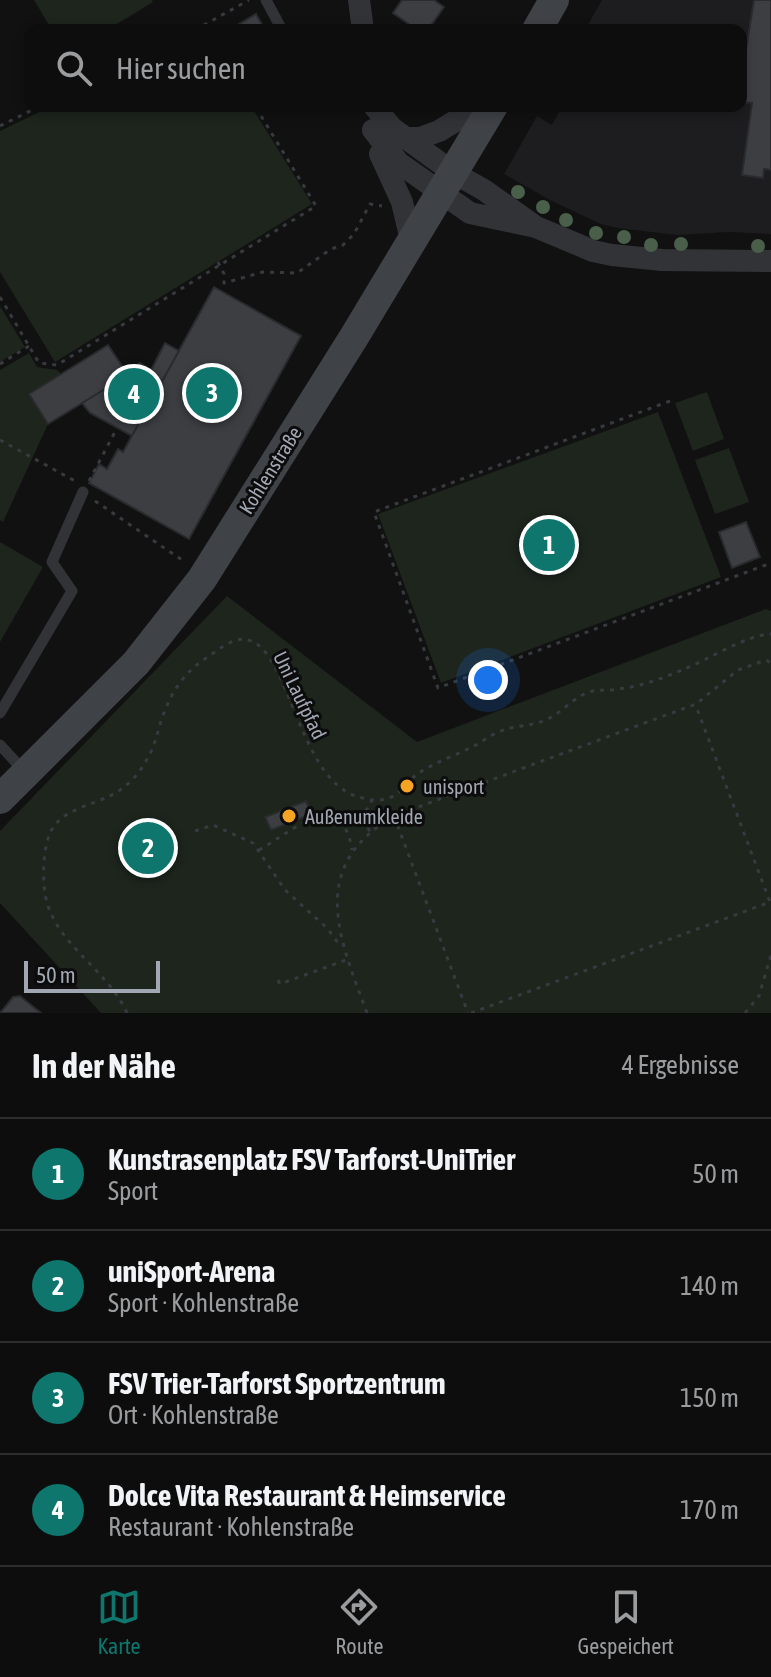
<!DOCTYPE html>
<html lang="de">
<meta charset="utf-8">
<style>
body{margin:0;font-family:"Asap Condensed",sans-serif;background:#1b1b1c;color:#f1f3f6}
.scale{position:absolute;left:24px;bottom:20px;width:136px;box-sizing:border-box;padding-left:8px;border:4px solid #a1a8b3;border-top:0;font-size:22px;line-height:28px;white-space:nowrap;color:#a1a8b3;-webkit-text-stroke:6px #0c0c0d;paint-order:stroke}
.you{position:absolute;left:488px;top:680px;width:28px;height:28px;margin:-20px;border:6px solid #fff;border-radius:50%;background:#1a73e8;box-shadow:0 0 0 12px #1a73e833}
.badge{display:grid;place-items:center;width:52px;height:52px;border-radius:50%;background:#0f766e;color:#fff;font-size:26px;font-weight:700}
.pin{position:absolute;translate:-50% -50%;border:4px solid #fff;box-shadow:0 2px 8px #0006}
.list{margin:0;padding:0;list-style:none}
h2{display:flex;justify-content:space-between;align-items:center;height:104px;margin:0;padding:0 32px;font-size:34px}
h2 small{font-size:26px;font-weight:400;color:#9a9c9e}
.list li{display:grid;grid-template-columns:52px 1fr auto;gap:24px;align-items:center;box-sizing:border-box;height:112px;padding:0 32px;border-top:2px solid #2d2d2e}
.list b{display:block;font-size:30px;white-space:nowrap}
.list p{margin:0;font-size:26px;white-space:nowrap;color:#9a9c9e}
.list em{font-size:26px;font-style:normal;color:#9a9c9e}
.icon{flex:none;width:44px;height:44px;fill:none;stroke:currentColor;stroke-width:2;stroke-linecap:round;stroke-linejoin:round}
.map{position:relative;flex:none;width:771px;height:1013px;overflow:hidden}
.search{position:absolute;background:#0d0d0e;box-shadow:0 4px 12px #0003;left:24px;right:24px;top:24px;height:88px;display:flex;align-items:center;gap:20px;box-sizing:border-box;padding:0 28px;border-radius:16px;color:#9a9c9e;font-size:30px}
.sheet{height:552px;background:#0d0d0e}
nav{display:flex;justify-content:space-around;align-items:center;box-sizing:border-box;height:112px;border-top:2px solid #2d2d2e;background:#0d0d0e;font-size:22px;color:#9a9c9e}
nav a{display:grid;justify-items:center;gap:4px}
nav .on{color:#0f766e}
.map>svg:first-child{display:block}
</style>
<div class="map">
<svg width="771" height="1013" viewBox="0 0 771 1013">
<rect width="100%" height="100%" fill="#111112"/>
<path fill="#1d1d1f" d="M602,0H771V234L730,232L677,235L618,228L601,224L550,200L504,174L537,116L552,125L562,106H741V30H585Z"/>
<path fill="#1d251d" d="M34,0H152L153,2L107,30H52Z
M52,106H251L312,204L55,362L0,272V131Z
M0,306L25,347L0,362Z
M29,353L37,367L57,370L61,374L30,394L48,424L3,522L0,520V370Z
M707,392L724,439L693,451L675,403Z
M658,412L721,577L441,683L378,514Z
M729,448L749,502L715,514L695,460Z
M0,542L43,567L0,642Z
M227,596L417,742L766,609L771,611V1013H101L0,903V831Z"/>
<path fill="#3c3e42" stroke="#2a2b2e" stroke-width="2" d="M402,0H434L444,7L428,30H407L410,25L393,13Z
M754,0H771V170L764,169L763,178L742,175L752,103L741,102V80Z
M256,14L265,30H235L234,27Z
M214,287L301,336L189,539L89,483L99,464L107,469L118,449L123,452Z
M165,343L179,351L132,436L90,413L82,403L128,375L125,371L140,363L151,370Z
M108,345L128,375L48,424L29,394Z
M746,522L760,557L732,568L719,532Z
M306,801L312,814L271,830L265,817Z
M20,996L41,1013H0L13,997Z"/>
<g fill="none" stroke-linecap="round" stroke-linejoin="round">
<path stroke="#373a3e" stroke-width="3" stroke-dasharray="4 6" stroke-linecap="butt" d="M195,30L249,0
M0,126L40,106
M218,262L224,274V283L263,272L297,273L331,249L343,245L354,234L370,204L382,206
M0,297L39,363L57,365L316,206L255,106
M0,364L29,346
M670,401L374,512L438,688L771,563
M0,440L75,481
M89,481L117,428
M95,501L185,562
M333,816L344,813L361,820L370,831
M394,816L468,1013
M361,820L372,800
M195,831L213,825L253,843L285,890L327,928L341,947
M259,850C291,832 342,785 352,850
M278,980L280,984L346,960
M127,1013C105,964 47,942 44,884C43,868 44,845 51,831C62,810 89,806 107,797C124,790 137,777 146,761C154,748 157,735 161,721C173,687 185,671 215,652C225,645 236,637 248,640C290,649 298,781 359,797C369,800 379,802 389,798C401,794 407,782 416,775C434,762 457,755 476,745C483,741 489,736 497,733C511,725 528,727 543,721C560,715 572,698 589,692C598,689 609,691 619,689C641,686 661,679 682,670C706,661 748,634 771,634
M367,1013C339,937 307,867 394,816L696,704L738,670L766,660L771,663
M471,1013L770,902L696,706
M745,1013L759,996L771,955"/>
<path stroke="#313337" stroke-width="11" d="M266,0L282,30
M0,713L72,591L52,562L83,492
M0,745L24,771"/>
<path stroke="#313337" stroke-width="22" d="M359,0L363,30
M374,106L392,128L454,173L484,190L532,224
M373,130L399,163L470,213L536,227L593,251L612,255L662,260L771,261
M405,138H420L439,131L480,106
M380,154L402,202L411,240"/>
<path stroke="#3f4247" stroke-width="30" d="M537,30L554,0
M0,799L136,663L202,579L354,337L493,106"/>
</g>
<g fill="#495f4a">
<circle cx="518" cy="192" r="7"/>
<circle cx="543" cy="207" r="7"/>
<circle cx="566" cy="220" r="7"/>
<circle cx="596" cy="233" r="7"/>
<circle cx="624" cy="237" r="7"/>
<circle cx="681" cy="244" r="7"/>
<circle cx="651" cy="245" r="7"/>
<circle cx="758" cy="246" r="7"/>
</g>
<g fill="#f6a424" stroke="#0c0c0d" stroke-width="3">
<circle cx="407" cy="786" r="8"/>
<circle cx="289" cy="816" r="8"/>
</g>
<g text-anchor="middle" dominant-baseline="central" stroke-width="6" stroke-linejoin="round" paint-order="stroke">
<g font-size="20" fill="#a1a8b3" stroke="#0c0c0d">
<text transform="translate(270 470) rotate(-58)">Kohlenstraße</text>
<text transform="translate(300 695) rotate(64)">Uni Laufpfad</text>
</g>
<g font-size="20" fill="#a1a8b3" stroke="#0c0c0d" text-anchor="start">
<text x="423" y="786">unisport</text>
<text x="305" y="816">Außenumkleide</text>
</g>
</g>
</svg>
<div class="scale">50 m</div>
<div class="you"></div>
<div class="pin badge" style="left:549px;top:545px">1</div>
<div class="pin badge" style="left:148px;top:848px">2</div>
<div class="pin badge" style="left:212px;top:393px">3</div>
<div class="pin badge" style="left:134px;top:394px">4</div>
<div class="search"><svg class="icon" aria-label="search" viewBox="0 0 24 24"><circle cx="10" cy="10" r="6"/><path d="M15 15l6 6"/></svg>Hier suchen</div>
</div>
<section class="sheet">
<h2>In der Nähe<small>4 Ergebnisse</small></h2>
<ul class="list">
<li><span class="badge">1</span><div><b>Kunstrasenplatz FSV Tarforst-UniTrier</b><p>Sport</p></div><em>50 m</em></li>
<li><span class="badge">2</span><div><b>uniSport-Arena</b><p>Sport · Kohlenstraße</p></div><em>140 m</em></li>
<li><span class="badge">3</span><div><b>FSV Trier-Tarforst Sportzentrum</b><p>Ort · Kohlenstraße</p></div><em>150 m</em></li>
<li><span class="badge">4</span><div><b>Dolce Vita Restaurant &amp; Heimservice</b><p>Restaurant · Kohlenstraße</p></div><em>170 m</em></li>
</ul>
</section>
<nav>
<a class="on"><svg class="icon" aria-label="map" viewBox="0 0 24 24"><path d="M3 6l6-2 6 2 6-2v14l-6 2-6-2-6 2zM9 4v14M15 6v14"/></svg>Karte</a>
<a><svg class="icon" aria-label="directions" viewBox="0 0 24 24"><path d="M12 3l9 9-9 9-9-9zM9 14v-3h6M13 9l2 2-2 2"/></svg>Route</a>
<a><svg class="icon" aria-label="saved" viewBox="0 0 24 24"><path d="M7 4h10v16l-5-4-5 4z"/></svg>Gespeichert</a>
</nav>
